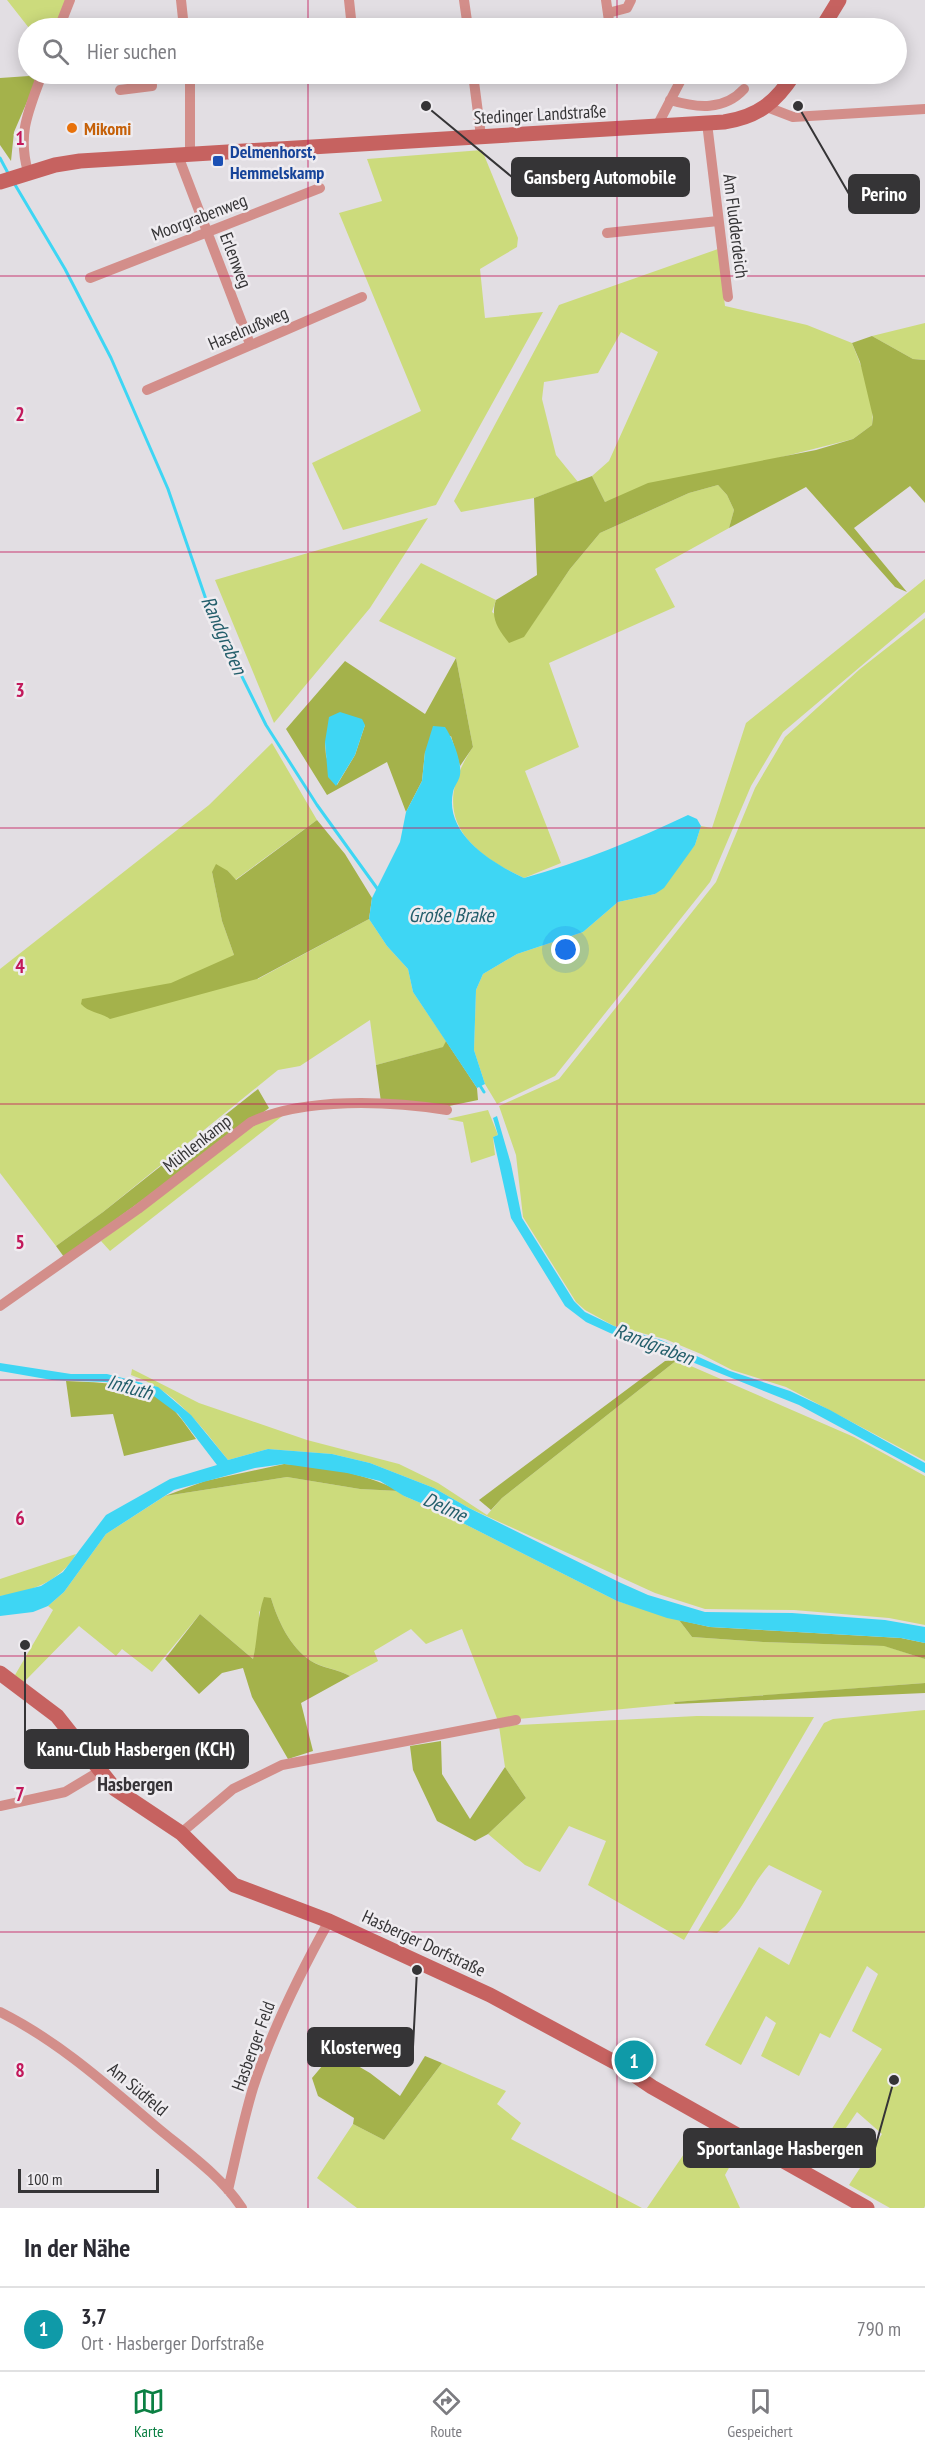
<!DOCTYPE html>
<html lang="de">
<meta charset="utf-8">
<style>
body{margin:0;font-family:"PT Sans Narrow",sans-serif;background:#f7f7f7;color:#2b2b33}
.scale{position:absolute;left:18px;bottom:15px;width:141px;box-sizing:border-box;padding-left:6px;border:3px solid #353436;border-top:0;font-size:16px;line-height:21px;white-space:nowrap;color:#353436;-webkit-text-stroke:4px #efecf0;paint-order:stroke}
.you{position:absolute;left:566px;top:950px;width:21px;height:21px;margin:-15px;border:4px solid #fff;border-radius:50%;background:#1a73e8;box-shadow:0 0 0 9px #1a73e833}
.badge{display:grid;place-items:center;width:39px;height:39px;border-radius:50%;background:#0b8043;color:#fff;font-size:20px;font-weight:700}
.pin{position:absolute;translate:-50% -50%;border:3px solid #fff;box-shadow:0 2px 6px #0006}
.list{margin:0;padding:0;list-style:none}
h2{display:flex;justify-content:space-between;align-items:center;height:78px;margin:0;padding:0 24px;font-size:26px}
h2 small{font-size:20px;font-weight:400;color:#7c7c81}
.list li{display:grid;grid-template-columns:39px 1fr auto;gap:18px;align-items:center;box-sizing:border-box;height:84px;padding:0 24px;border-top:2px solid #e1e1e2}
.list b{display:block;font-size:22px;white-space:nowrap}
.list p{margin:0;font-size:20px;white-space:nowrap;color:#7c7c81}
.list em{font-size:20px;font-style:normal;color:#7c7c81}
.icon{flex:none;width:33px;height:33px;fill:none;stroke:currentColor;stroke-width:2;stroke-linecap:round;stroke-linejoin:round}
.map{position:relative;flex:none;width:925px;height:2208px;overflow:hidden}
.search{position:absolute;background:#fff;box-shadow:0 3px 15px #0003;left:18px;right:18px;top:18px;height:66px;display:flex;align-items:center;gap:15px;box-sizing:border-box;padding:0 21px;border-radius:33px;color:#7c7c81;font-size:22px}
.sheet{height:162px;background:#fff}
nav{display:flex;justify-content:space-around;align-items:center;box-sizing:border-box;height:84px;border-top:2px solid #e1e1e2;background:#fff;font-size:16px;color:#7c7c81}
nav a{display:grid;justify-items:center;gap:3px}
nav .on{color:#0b8043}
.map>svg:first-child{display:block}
</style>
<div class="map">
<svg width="925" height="2208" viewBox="0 0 925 2208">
<rect width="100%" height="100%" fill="#e2dee3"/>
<path fill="#ccdb7c" d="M7,0H67L56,28H29Z
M482,150L518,238L517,247L480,269L485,318L543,312L436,505L343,530L312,463L421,411L339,213L382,201L367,159Z
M718,249L725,306L807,325L852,343C861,366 876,399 872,425L853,439L605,502L592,476L609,461L658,352L621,332L598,373L544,382L542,399L556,455L578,482L534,498L461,512L454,501L559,305Z
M925,323V360L913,359L872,336Z
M718,485L727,495L734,510L729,528L655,569L675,607L549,663L579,747L525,771L561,863L524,878C461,849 430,811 473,747L456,658L379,621L421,563L496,600L492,612L524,636L570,569L600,533L689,493Z
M428,518L370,608L274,723L215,580Z
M925,579V612L783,732L751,786L710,882L555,1076L497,1104L485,1084L474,1050L476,990L483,974L517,954L583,932L618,902L655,894L695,845L701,826L712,828L746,723Z
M925,618V1461L786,1387L732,1370L701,1354L665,1339L614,1326L585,1310L576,1302L523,1217L516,1155L499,1106L559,1079L716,882L755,788L785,737L860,669Z
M272,743L317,820L235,880L228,871L212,872L222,921L234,955L258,979L369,919L387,946L408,969L413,992L446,1041L444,1047L376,1065L370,1020L300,1066L278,1070L103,1212L56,1246L0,1173V969L209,805Z
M488,1110L498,1135L493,1137L495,1155L471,1163L463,1122L447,1119Z
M285,1114L110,1251L101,1241L248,1127Z
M677,1360L854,1437L925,1476V1625L889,1618L794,1610L705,1609L655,1593L469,1508L434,1488L370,1463L332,1454L268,1449L228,1460C201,1426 174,1389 131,1375L132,1369L199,1403L307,1440L399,1464L438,1483L487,1515L502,1498Z
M287,1477L360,1489L399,1491L404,1496L435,1509L617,1601L679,1620L692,1637L763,1642L885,1646L925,1659V1683L675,1702V1704L498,1721L462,1629L426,1644L411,1629L374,1651L378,1661L350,1676C338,1669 322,1668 311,1661C290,1647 278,1621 271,1598L259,1612V1634L253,1659L200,1614L152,1672L122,1649L116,1656L79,1626L24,1682L15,1675L53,1610L48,1606L64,1592L106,1534L165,1496Z
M76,1554C60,1582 30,1592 0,1596V1579Z
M925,1710V2206L924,2208H890L849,2185L882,2134L857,2112L819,2167L811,2162L882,2049L852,2031L878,1974L867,1966L830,2038L820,2033L799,2076L761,2056L776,2023L766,2016L741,2065L705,2045L759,1947L789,1965L822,1891L769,1865C748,1889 743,1914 717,1933L698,1931L824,1723L833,1719Z
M697,1716L814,1717L684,1940L588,1885L606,1841L569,1826L540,1872L525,1865L488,1834L526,1798L505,1767L499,1726Z
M442,2063L506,2091L497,2104L521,2123L511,2139L642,2208H357L317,2178L353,2124L384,2140Z
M701,2129L740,2148L725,2175L740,2208H647Z"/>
<path fill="#a4b24b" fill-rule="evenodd" d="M29,76L36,81L14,132L11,161L0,145V78Z
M872,336L913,359L925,360V503L910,486L854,528L907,592L895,587L806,487L729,528L734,510L727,495L718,485L689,493L600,533L570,569L524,637L509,643C498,629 490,618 496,600L537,575L534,498L592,476L605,502L648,483L816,450L853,439L872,425L873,417L860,362L852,343Z
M456,658L473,747L460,766L451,736L425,752L422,781L406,812L387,762L327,795L286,729L345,661L425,714ZM365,725L355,755L337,785L326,756L325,742Z
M317,820L345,854L372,898L369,919L257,979L110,1019C100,1012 89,1013 81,1004L82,999L171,983L234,955L222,921L212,872L216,864L228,871L236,880Z
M446,1041L477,1088L478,1100L449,1106L381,1102L376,1065L443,1047Z
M258,1089L269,1108L64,1257L56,1246L103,1212Z
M677,1360L502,1498L491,1510L479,1500L665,1361Z
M66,1381C95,1382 127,1383 154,1395C172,1403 185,1424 196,1439L124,1456L113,1414L71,1417Z
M284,1464C323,1467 363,1472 399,1491L360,1489L287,1477L165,1496L205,1481Z
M264,1597L271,1598C278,1621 290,1647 311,1661C321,1668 338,1669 350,1676L301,1703L313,1751L288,1759L252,1697L243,1668L222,1673L199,1694L165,1659L200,1614L253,1659C258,1638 257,1617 264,1597Z
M679,1620L710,1627L901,1638L925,1643V1659L884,1646L763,1642L692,1637Z
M925,1683V1693L675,1704L674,1702Z
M441,1741L442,1774L470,1819L505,1767L526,1798L488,1834L475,1841L437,1821L413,1770L410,1746Z
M334,2052L370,2073L400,2096L425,2056L442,2063L384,2140L353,2124L354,2118L318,2096L312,2078Z"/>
<path fill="#3ed6f4" d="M340,712L362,719L365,725L355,755L336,786L328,777L325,742L329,717Z
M433,726L445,727C452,737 462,761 460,775C459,781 454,786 453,792C444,834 492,863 524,878C581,862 635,840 688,815L697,819L701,826L695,845L664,888L655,894L618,902L583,932L517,954L483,974L476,990L474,1050L485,1084L477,1088L413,992L408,969L387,946L369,919L372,898L400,842L406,812L422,781L425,752Z
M497,1116L511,1164L522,1218L574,1301L585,1312L614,1326L661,1340L730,1371L790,1391L830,1410L925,1463V1473L799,1405L672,1354L610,1333L586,1322L565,1306L511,1218L493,1137L498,1135L493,1118Z
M0,1363L71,1374H107L158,1387L191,1415L228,1460L268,1449L332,1454L370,1463L434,1488L469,1508L621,1583L648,1595L705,1612L792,1613L885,1620L925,1627V1643L901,1638L710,1627L667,1618L617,1601L435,1509L404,1496L380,1481L347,1473L284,1464L255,1468L174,1490L106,1534L64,1592L48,1606L33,1612L0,1616V1596L41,1586L63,1572L106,1515L170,1479L217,1465L178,1414L147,1391L106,1382L52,1380L0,1371Z"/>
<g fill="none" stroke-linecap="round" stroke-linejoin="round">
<path stroke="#3ed6f4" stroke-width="3" d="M0,158L9,175
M14,183L65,269L111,358L168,489L211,614L266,725L317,805L379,891
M479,1084L484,1092"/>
<path stroke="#d38e8a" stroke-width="10" d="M181,0L184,28
M349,0L352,28
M464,0L468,28
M606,0L610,28
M608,13L627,8L631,0
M59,28L70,0
M190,74V153
M473,74L481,136
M120,90L152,86L151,74
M670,100C697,108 724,111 744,89
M767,107L793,117L925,109
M707,123L728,297
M657,126L684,74
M177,153L250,344
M28,172C17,133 29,110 42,74
M607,233L718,221
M90,278L320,188
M147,390L362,297
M0,1306L138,1209L251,1122C305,1097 389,1101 447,1110
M0,1806L65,1792L100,1771
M181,1833L233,1789L282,1765L516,1720
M0,2012C60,2042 108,2086 159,2129C188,2153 221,2176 242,2208
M228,2190C236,2156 243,2121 253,2088C272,2029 299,1975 329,1921"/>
<path stroke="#c66260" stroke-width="15" d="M822,28L839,0
M0,182L55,165L80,161L724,122C758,117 776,102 794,74
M0,1673L57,1716L115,1789L181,1833L234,1885L329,1921L490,1995L618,2064L652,2087L867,2208"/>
</g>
<path fill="none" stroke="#c2185b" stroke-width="1.5" stroke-opacity="0.55" d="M308,0V28M617,0V28M308,74V2208M617,74V2208M0,276H925M0,552H925M0,828H925M0,1104H925M0,1380H925M0,1656H925M0,1932H925"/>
<circle fill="#e8710a" stroke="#efecf0" stroke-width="2" cx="72" cy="128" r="6"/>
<rect fill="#1a4fb4" stroke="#efecf0" stroke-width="2" x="212" y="155" width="12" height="12" rx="3"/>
<g text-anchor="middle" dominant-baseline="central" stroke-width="5" stroke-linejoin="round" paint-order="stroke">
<g font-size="18" fill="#353436" stroke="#efecf0">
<text transform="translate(540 114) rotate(-3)">Stedinger Landstraße</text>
<text transform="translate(199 217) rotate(-21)">Moorgrabenweg</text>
<text transform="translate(736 226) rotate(83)">Am Fludderdeich</text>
<text transform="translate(236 260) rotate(69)">Erlenweg</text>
<text transform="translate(248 328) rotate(-23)">Haselnußweg</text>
<text transform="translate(197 1143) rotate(-38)">Mühlenkamp</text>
<text transform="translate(424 1943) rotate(25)">Hasberger Dorfstraße</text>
<text transform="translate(253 2046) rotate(-70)">Hasberger Feld</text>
<text transform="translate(138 2089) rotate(40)">Am Südfeld</text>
</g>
<g font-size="18" font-weight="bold" fill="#c56008" stroke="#efecf0" text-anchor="start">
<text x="84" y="128">Mikomi</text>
</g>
<g font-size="18" font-weight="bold" fill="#164399" stroke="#efecf0" text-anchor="start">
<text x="230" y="151">Delmenhorst,<tspan x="230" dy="21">Hemmelskamp</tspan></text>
</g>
<g font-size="20" font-style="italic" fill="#235e6b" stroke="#efecf0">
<text transform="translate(224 635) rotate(66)">Randgraben</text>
<text x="451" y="915">Große Brake</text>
<text transform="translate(654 1344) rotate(21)">Randgraben</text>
<text transform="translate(130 1387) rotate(16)">Influth</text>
<text transform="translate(445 1507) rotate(24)">Delme</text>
</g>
<g font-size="20" font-weight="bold" fill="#363337" stroke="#efecf0">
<text x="135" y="1784">Hasbergen</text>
</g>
</g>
<g font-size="20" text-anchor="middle" font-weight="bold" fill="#c2185b" stroke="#efecf0" stroke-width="5" stroke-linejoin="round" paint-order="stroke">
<text x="20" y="145">1</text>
<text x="20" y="421">2</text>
<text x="20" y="697">3</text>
<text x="20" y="973">4</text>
<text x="20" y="1249">5</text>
<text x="20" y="1525">6</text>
<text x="20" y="1801">7</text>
<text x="20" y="2077">8</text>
</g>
<path fill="none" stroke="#353436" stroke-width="2" d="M426 106L512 177M798 106L849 194M25 1645L25 1749M417 1970L413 2047M894 2080L875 2148"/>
<g fill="#353436" stroke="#efecf0" stroke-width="2">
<circle cx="426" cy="106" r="6"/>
<circle cx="798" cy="106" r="6"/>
<circle cx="25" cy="1645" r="6"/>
<circle cx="417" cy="1970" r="6"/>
<circle cx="894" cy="2080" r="6"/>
</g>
<g fill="#353436" stroke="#353436" stroke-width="2">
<rect x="512" y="158" width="177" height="38" rx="6"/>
<rect x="849" y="175" width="70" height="38" rx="6"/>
<rect x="25" y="1730" width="223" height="38" rx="6"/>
<rect x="308" y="2028" width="105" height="38" rx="6"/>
<rect x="684" y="2129" width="191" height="38" rx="6"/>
</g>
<g font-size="20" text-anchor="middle" font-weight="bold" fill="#fff">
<text x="600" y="184">Gansberg Automobile</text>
<text x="884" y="201">Perino</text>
<text x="136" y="1756">Kanu-Club Hasbergen (KCH)</text>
<text x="361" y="2054">Klosterweg</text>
<text x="780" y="2155">Sportanlage Hasbergen</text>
</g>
</svg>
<div class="scale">100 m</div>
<div class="you"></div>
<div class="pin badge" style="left:634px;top:2060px;background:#0f9aa8">1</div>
<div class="search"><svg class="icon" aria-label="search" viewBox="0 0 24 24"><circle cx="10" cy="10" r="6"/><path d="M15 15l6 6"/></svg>Hier suchen</div>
</div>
<section class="sheet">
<h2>In der Nähe<small></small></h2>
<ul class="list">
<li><span class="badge" style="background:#0f9aa8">1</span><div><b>3,7</b><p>Ort · Hasberger Dorfstraße</p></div><em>790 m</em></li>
</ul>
</section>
<nav>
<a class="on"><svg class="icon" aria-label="map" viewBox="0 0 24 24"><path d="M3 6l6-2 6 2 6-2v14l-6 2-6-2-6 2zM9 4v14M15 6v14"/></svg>Karte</a>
<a><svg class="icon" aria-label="directions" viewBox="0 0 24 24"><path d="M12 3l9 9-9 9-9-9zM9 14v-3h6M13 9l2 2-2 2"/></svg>Route</a>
<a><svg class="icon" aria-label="saved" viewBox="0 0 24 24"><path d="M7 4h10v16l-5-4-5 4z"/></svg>Gespeichert</a>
</nav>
